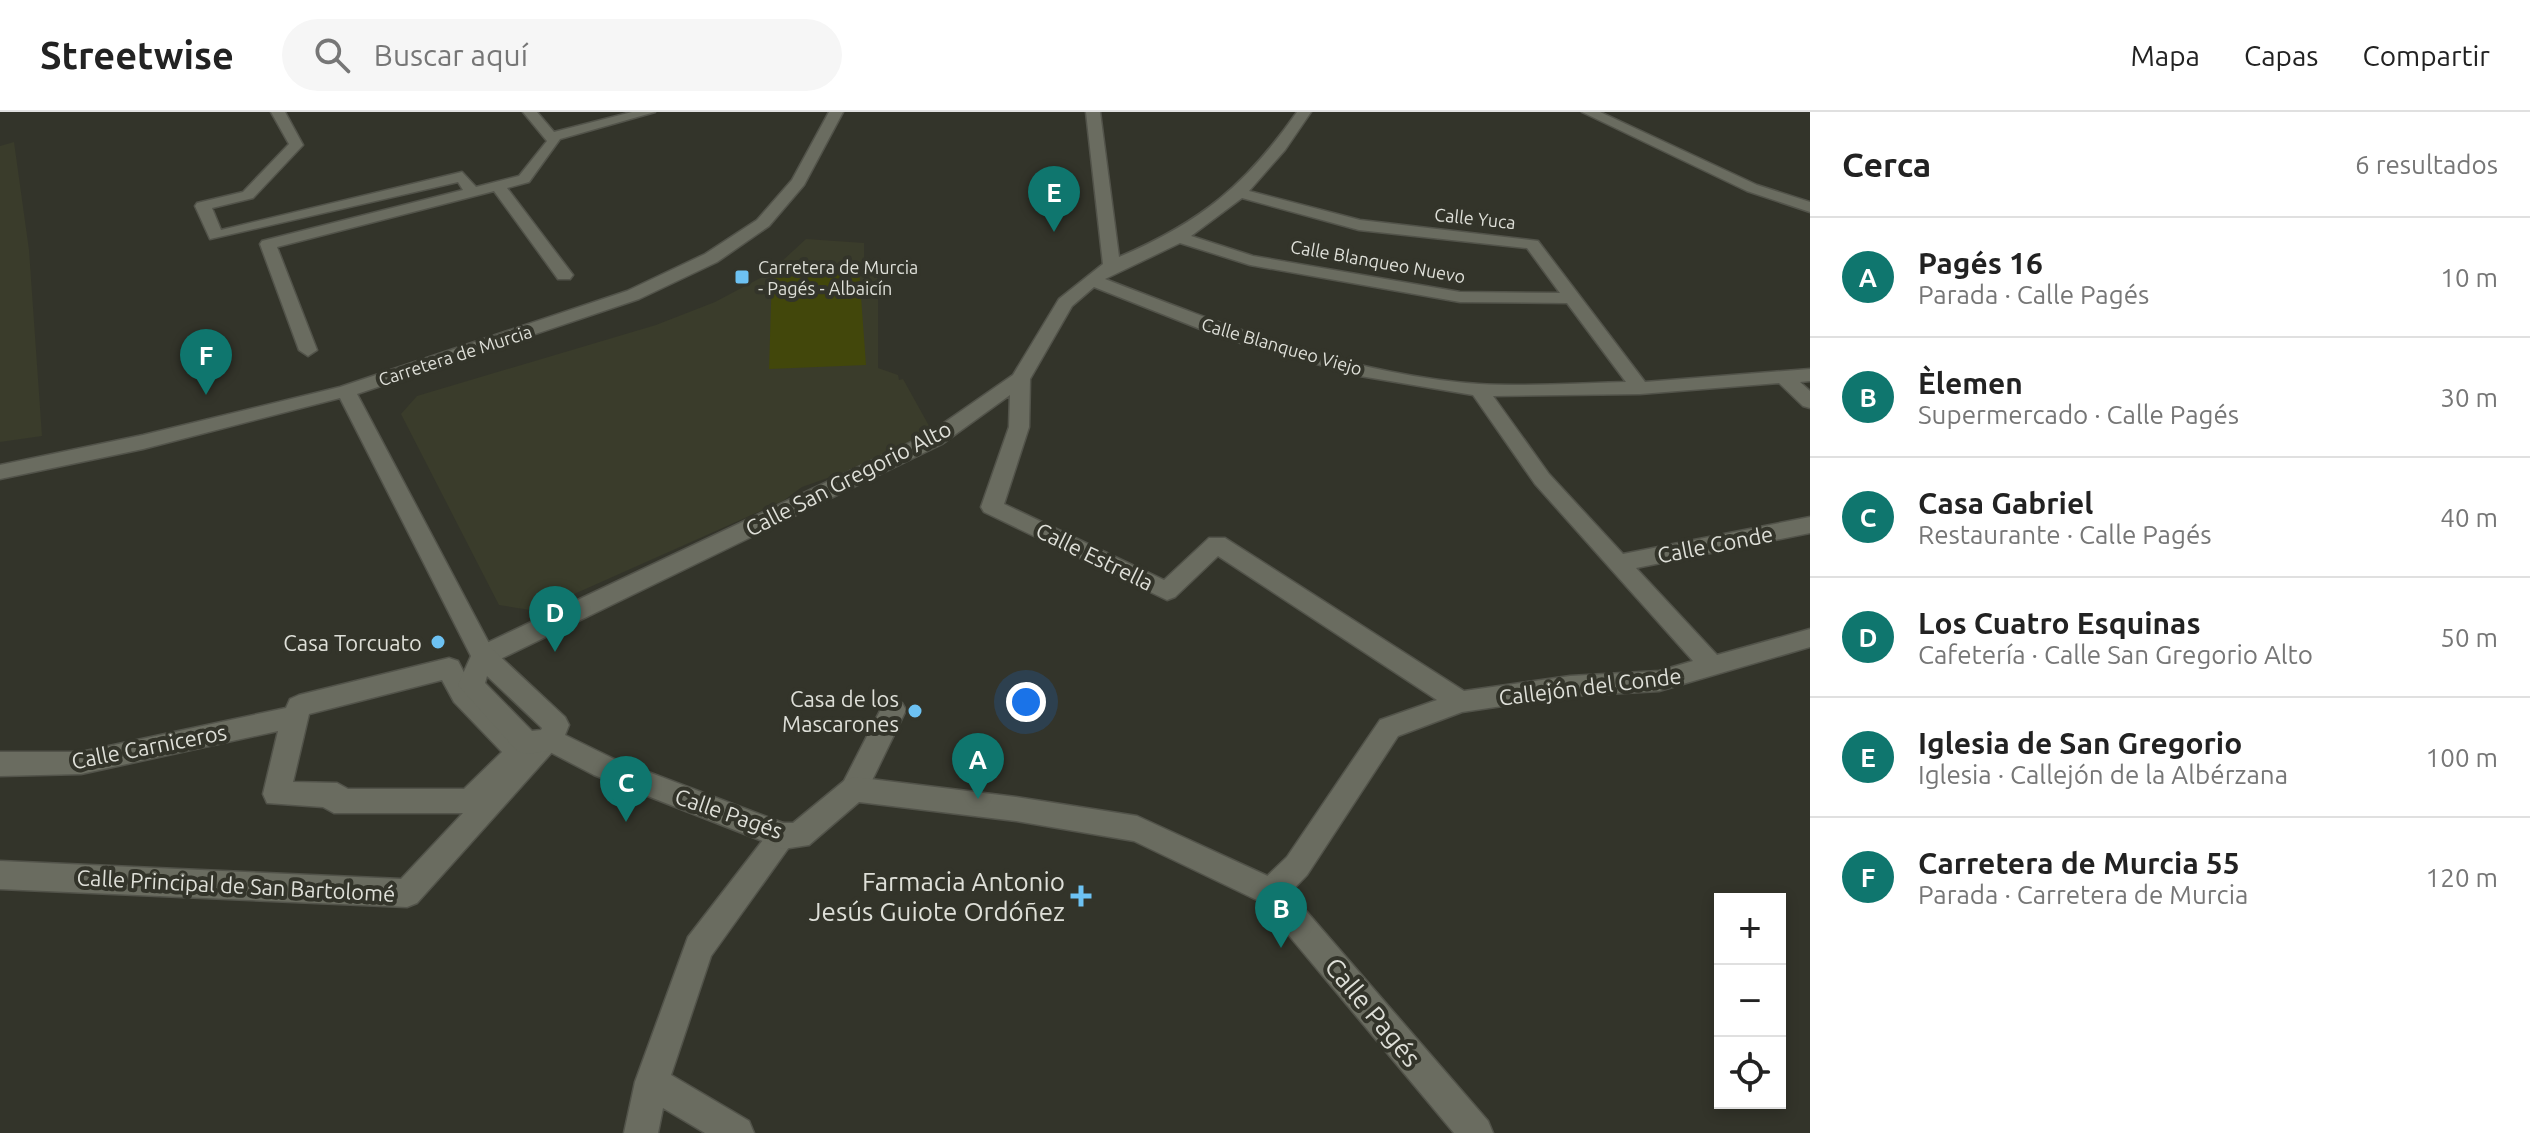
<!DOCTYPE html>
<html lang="es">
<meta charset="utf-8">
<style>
body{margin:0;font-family:Ubuntu,sans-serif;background:#f6f6f6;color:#222}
.controls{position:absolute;right:24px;bottom:24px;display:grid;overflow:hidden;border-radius:0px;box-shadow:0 4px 12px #0003}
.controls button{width:72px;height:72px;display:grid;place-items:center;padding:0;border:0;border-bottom:2px solid #e0e0e0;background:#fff;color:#222;font:40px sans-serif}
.you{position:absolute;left:1026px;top:590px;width:28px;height:28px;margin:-20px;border:6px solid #fff;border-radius:50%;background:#1a73e8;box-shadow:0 0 0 12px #1a73e833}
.badge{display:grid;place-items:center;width:52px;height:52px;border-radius:50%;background:#0f766e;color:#fff;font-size:26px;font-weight:700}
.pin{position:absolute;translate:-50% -66px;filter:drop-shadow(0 2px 4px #0008)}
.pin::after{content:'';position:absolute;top:42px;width:28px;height:24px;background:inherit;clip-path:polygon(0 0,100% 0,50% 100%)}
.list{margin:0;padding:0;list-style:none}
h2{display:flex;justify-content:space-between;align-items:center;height:104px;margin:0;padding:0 32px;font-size:34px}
h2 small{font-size:26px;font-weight:400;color:#767676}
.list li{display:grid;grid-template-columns:52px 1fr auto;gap:24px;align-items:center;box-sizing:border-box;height:120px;padding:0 32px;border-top:2px solid #e0e0e0}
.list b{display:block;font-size:30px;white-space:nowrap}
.list p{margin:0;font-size:26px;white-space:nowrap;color:#767676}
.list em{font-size:26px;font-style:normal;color:#767676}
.icon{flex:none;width:44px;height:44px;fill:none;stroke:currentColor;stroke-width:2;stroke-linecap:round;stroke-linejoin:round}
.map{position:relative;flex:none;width:1810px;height:1021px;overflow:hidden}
header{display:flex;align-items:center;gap:48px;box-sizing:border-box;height:112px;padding:0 40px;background:#fff;border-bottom:2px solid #e0e0e0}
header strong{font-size:38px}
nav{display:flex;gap:44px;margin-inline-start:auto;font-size:28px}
.search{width:560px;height:72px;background:#f6f6f6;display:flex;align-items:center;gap:20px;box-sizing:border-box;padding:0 28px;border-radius:44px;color:#767676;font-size:30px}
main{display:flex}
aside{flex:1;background:#fff}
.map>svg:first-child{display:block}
</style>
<header>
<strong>Streetwise</strong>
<div class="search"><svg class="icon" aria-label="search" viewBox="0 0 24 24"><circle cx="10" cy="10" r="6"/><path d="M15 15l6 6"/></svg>Buscar aquí</div>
<nav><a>Mapa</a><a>Capas</a><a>Compartir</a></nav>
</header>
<main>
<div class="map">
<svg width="1810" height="1021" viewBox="0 0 1810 1021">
<rect width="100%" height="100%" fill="#33342a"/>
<path fill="#3a3c2b" d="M14,30L29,138L42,324L0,330V34Z
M806,127L864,131V158H878V256L898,263L899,268L903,267L933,321L887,345L802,375L783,389L536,499L499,493L401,302L417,284L656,213L715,190L768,162Z"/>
<path fill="#42470b" d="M859,157L866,253L769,257L772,161Z"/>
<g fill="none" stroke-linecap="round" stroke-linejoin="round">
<defs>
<path id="street" d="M271,0H285L303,33L253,86L212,96L221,118L462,60L476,75L519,64L547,29L523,0H537L554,20L632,0H655L560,27L529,70L507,76L573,163L570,167H558L494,79L277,135L317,238L308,244L299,238L260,132L262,129L463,78L458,70L210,127L195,94L197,91L243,80L289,32Z
M1086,0H1100L1119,145C1201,110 1246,73 1297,0H1311L1285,38L1249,79L1360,108L1538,129L1645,270L1810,257V269L1800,270L1810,279V296L1803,294L1779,271L1640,282L1493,284L1549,362L1623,442L1810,405V421L1636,456L1717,543L1810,517V535L1659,579L1570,584L1462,600L1398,624L1307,763L1281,790L1271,794L1261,790L1256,780L1261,770L1287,745L1380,608L1437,588L1218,444L1175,485L1167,488L984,400L981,395L1009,315L1010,283L942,332L492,551L483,554L474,551L471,544L474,537L928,322L1013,263L1059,187L1103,152ZM1242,86L1359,118L1527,136L1560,181L1460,180L1253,144L1191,124ZM1180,131L1250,153L1460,190L1567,191L1626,270C1578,271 1527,275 1479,272C1352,263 1223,213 1105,167ZM1094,175L1223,226L1360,264L1473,283L1535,372L1693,549L1659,559L1570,564L1464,579L1225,426H1209L1164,468L1004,392L1029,315L1030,267L1072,194Z
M1582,0H1600L1757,73L1810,90V100L1747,79Z
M449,546L458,549L472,576L529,633C539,622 544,615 559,620L563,628L417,791L407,795L0,777V749L401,767L463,701H334L323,695L267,691L263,682L278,619L81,662L0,664V640H81L286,596L290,587L299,583ZM442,568L454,590L502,640L464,677H348L337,671L293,670L309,602Z
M893,587L902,591L906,598L864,685L854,689L844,685L840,677L844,669L884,591Z
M783,711L793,715L797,724L711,844L671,963L749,1009L754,1021H705L663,996L658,1021H624L635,970L688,825L773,715Z"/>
<path id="secondary" d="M829,0H843L804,73L769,114L717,150L639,187L357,282L492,537L565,605L569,613L565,623L614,647L783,711H793L844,669L854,665L1016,685L1137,704L1281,770L1488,1009L1493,1021H1454L1261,790L1134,729L1016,709L859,690L809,733L783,737L594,663L548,639L526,642L517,639L458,573L471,544L340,286L143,337L0,367V353L143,323L340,275L627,179L705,142L757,108L792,68ZM487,564L542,616L541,618L532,619L485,571Z"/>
</defs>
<use href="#street" stroke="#52534a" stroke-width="3"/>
<use href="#secondary" stroke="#52534a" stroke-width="3"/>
<use href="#street" fill="#6a6c60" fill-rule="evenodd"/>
<use href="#secondary" fill="#6a6c60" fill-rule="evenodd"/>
</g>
<g fill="#6dc2f3" stroke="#33342a" stroke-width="3">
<rect x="734" y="157" width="16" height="16" rx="4"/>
<circle cx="438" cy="530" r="8"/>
<circle cx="915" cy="599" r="8"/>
<path d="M1077 772h8v8h8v8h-8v8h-8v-8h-8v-8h8z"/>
</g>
<g text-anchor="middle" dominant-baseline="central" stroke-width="8" stroke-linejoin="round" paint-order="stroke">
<g font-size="18" fill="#dedfd8" stroke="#33342a">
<text transform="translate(1475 106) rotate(6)">Calle Yuca</text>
<text transform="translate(1378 149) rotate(10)">Calle Blanqueo Nuevo</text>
<text transform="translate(1282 234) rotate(16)">Calle Blanqueo Viejo</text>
<text transform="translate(455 243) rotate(-18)">Carretera de Murcia</text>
</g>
<g font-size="18" fill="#dedfd8" stroke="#33342a" text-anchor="start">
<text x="758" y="155">Carretera de Murcia<tspan x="758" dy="21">- Pagés - Albaicín</tspan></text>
</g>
<g font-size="22" fill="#dedfd8" stroke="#33342a">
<text transform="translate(848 366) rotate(-27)">Calle San Gregorio Alto</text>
<text transform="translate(1715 432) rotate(-11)">Calle Conde</text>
<text transform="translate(1095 444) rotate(26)">Calle Estrella</text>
<text transform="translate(1590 574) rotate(-7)">Callejón del Conde</text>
<text transform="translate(149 634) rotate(-11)">Calle Carniceros</text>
<text transform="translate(729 701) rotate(19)">Calle Pagés</text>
<text transform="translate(236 773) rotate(3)">Calle Principal de San Bartolomé</text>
</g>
<g font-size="22" fill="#dedfd8" stroke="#33342a" text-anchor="end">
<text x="422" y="530">Casa Torcuato</text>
<text x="899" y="586">Casa de los<tspan x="899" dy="25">Mascarones</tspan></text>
</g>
<g font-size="26" fill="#dedfd8" stroke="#33342a" text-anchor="end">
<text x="1065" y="769">Farmacia Antonio<tspan x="1065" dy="30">Jesús Guiote Ordóñez</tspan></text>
</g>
<g font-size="26" fill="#dedfd8" stroke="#33342a">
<text transform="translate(1373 900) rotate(50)">Calle Pagés</text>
</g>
</g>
</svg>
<div class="controls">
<button>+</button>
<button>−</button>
<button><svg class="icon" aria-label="locate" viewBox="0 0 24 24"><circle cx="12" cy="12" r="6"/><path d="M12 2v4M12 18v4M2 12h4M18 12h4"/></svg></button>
</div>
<div class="you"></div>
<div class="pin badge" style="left:978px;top:687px">A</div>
<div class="pin badge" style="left:1281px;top:836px">B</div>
<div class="pin badge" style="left:626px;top:710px">C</div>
<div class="pin badge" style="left:555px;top:540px">D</div>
<div class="pin badge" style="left:1054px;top:120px">E</div>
<div class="pin badge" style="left:206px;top:283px">F</div>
</div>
<aside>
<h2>Cerca<small>6 resultados</small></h2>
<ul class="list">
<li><span class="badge">A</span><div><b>Pagés 16</b><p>Parada · Calle Pagés</p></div><em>10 m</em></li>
<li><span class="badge">B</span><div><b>Èlemen</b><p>Supermercado · Calle Pagés</p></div><em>30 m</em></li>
<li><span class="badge">C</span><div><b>Casa Gabriel</b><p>Restaurante · Calle Pagés</p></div><em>40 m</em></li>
<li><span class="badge">D</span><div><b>Los Cuatro Esquinas</b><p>Cafetería · Calle San Gregorio Alto</p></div><em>50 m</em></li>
<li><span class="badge">E</span><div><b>Iglesia de San Gregorio</b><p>Iglesia · Callejón de la Albérzana</p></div><em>100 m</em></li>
<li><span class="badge">F</span><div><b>Carretera de Murcia 55</b><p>Parada · Carretera de Murcia</p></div><em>120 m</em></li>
</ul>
</aside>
</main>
